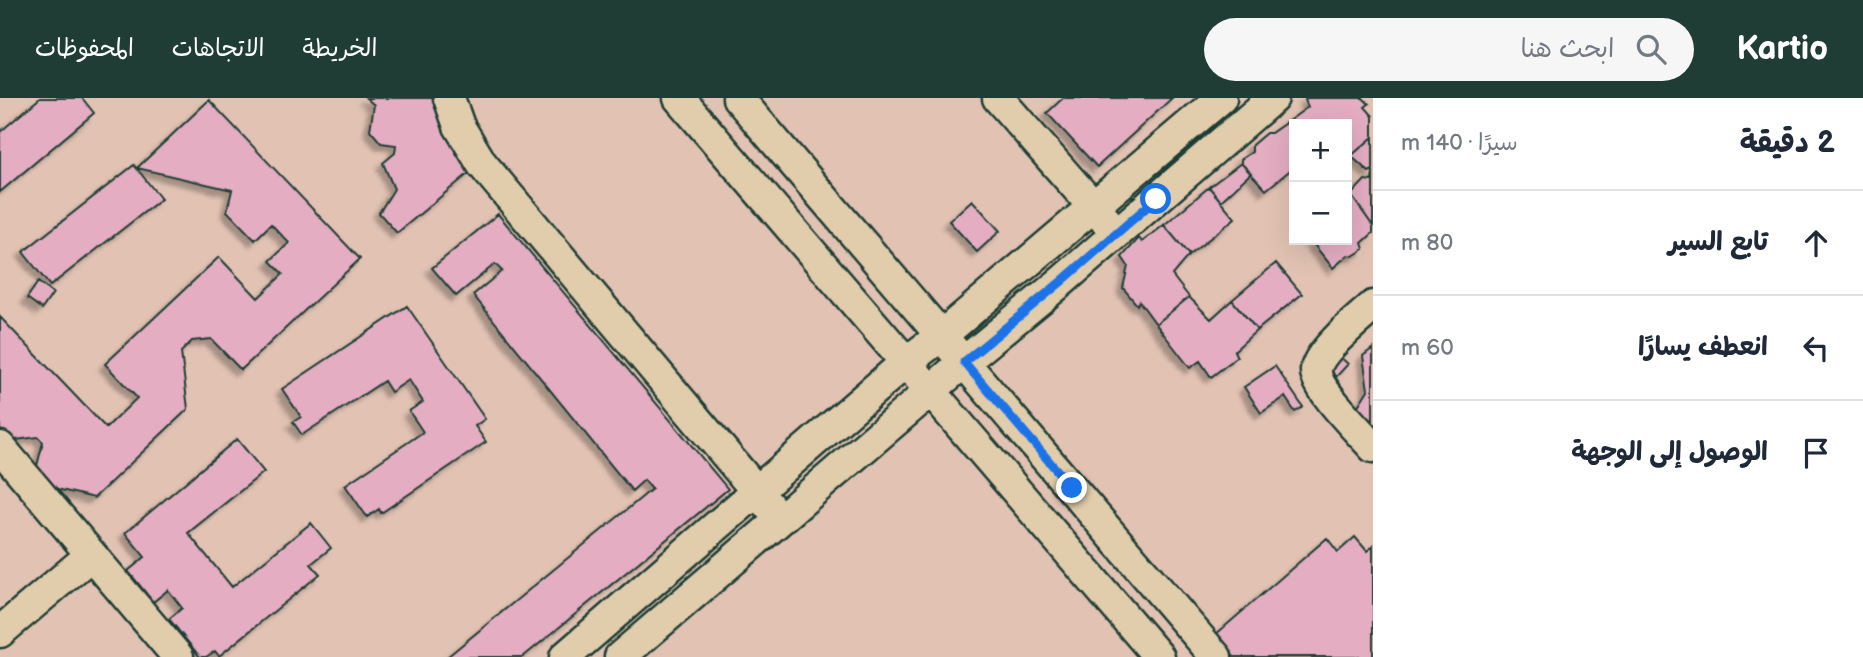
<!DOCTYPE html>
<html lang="ar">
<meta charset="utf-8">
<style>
body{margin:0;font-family:"Balsamiq Sans","Playpen Sans Arabic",sans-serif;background:#f6f6f7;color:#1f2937;direction:rtl}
.controls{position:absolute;right:21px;top:21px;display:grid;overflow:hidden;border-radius:0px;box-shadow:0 7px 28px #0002}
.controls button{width:63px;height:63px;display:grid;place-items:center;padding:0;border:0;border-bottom:2px solid #e0e1e3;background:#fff;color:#1f2937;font:35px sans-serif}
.stop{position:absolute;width:21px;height:21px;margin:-16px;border:5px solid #1a73e8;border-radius:50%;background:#fff}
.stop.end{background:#1a73e8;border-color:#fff;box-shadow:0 2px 7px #0008}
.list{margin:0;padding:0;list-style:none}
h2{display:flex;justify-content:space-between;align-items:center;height:91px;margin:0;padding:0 28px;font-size:30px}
h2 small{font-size:23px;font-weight:400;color:#747a83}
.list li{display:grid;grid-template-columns:46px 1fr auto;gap:21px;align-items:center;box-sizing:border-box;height:105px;padding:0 28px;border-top:2px solid #e0e1e3}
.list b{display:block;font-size:26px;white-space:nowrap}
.list em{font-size:23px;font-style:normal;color:#747a83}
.icon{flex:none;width:38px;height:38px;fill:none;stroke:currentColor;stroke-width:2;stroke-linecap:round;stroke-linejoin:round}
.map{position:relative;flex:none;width:1373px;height:559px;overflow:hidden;direction:ltr}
header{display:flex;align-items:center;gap:42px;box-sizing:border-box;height:98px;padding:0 35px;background:#1f3d34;color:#fff}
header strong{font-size:33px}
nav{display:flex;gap:38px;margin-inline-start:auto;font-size:24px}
.search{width:490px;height:63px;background:#f6f6f7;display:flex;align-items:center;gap:18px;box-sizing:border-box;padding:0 24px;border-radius:38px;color:#747a83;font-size:26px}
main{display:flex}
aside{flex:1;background:#fff}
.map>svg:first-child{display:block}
</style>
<header>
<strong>Kartio</strong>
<div class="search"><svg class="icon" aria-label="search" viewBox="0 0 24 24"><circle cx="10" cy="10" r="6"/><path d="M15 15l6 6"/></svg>ابحث هنا</div>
<nav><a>الخريطة</a><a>الاتجاهات</a><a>المحفوظات</a></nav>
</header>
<main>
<aside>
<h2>2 دقيقة<small>سيرًا · 140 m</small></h2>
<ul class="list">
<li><svg class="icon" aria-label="ahead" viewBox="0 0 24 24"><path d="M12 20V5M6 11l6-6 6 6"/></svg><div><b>تابع السير</b></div><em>80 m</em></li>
<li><svg class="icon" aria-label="left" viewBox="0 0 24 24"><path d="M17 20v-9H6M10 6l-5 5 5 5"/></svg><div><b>انعطف يسارًا</b></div><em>60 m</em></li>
<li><svg class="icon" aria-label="arrive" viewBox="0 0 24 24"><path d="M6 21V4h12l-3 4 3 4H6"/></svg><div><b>الوصول إلى الوجهة</b></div></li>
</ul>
</aside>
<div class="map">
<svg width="1373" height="559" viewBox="0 0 1373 559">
<defs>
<filter id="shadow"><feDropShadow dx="-5.5" dy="5.5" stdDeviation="2" flood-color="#0004"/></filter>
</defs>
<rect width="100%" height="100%" fill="#e2c3b3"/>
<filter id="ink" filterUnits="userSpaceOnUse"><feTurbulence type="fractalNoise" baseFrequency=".0143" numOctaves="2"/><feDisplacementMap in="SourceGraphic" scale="14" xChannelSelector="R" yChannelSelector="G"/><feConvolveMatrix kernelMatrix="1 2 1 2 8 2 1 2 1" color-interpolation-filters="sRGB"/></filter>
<g filter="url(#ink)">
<path fill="#e4adc2" stroke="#1f3d34" stroke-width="2" filter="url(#shadow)" d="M40,0H82L94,15L0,94V34Z
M366,0H433L451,45L474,71L397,135L379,115L394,91L383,65L395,55L396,47L381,45L370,32L374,7Z
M1063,0H1172L1097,69L1047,15Z
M1307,0H1363L1369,6L1365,9L1373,18V39L1351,58L1347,53V26H1294V34L1287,24L1308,9L1305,2Z
M209,2L360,161L241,272L211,241L192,243L181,254L188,311L94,400L53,390L36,372L43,344L38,339L0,344V219L106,330L137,300L105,266L219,159L258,200L283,176L270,163L289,145L271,126L255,142L227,113L232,92L137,70Z
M1287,24L1294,34V69L1266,92L1241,65V61L1252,54V47L1266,35H1271Z
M1373,39V72L1369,74L1351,58Z
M1241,65L1251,75L1221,103L1209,89Z
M134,67L161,101L50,188L23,154Z
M1373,73V128L1351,97L1365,82L1372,83Z
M1209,89L1235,120L1189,157L1164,127Z
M1351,97L1373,128V135L1362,145L1364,151L1353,158L1348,157L1333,170L1310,142H1347V101Z
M972,102L1000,133L977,154L949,123Z
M498,116L728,391L523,559H447L652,391L644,382L632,393L473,197L502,173L495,166L456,198L432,170Z
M1164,127L1189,157L1172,177L1189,199L1156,226L1139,203L1137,207L1123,190L1128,168L1122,159L1139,140L1142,144Z
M1276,165L1302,196L1257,232L1232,202Z
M38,184L53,195L42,211L27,200Z
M1189,199L1211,221L1232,202L1257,232L1234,253L1237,259L1211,279L1200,263L1190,270L1156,226Z
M407,208L485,321L475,328L486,344L381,415L379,411L367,419L345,387L423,334L409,313L423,304L409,282L391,294L384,283L302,337L293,324L301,319L282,291Z
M1373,250V330L1356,311L1368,292L1363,258Z
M1337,256L1348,266L1336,279L1325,270Z
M1275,268L1303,309L1295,314L1285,299L1261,315L1244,289Z
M237,341L264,374L188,435L232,489L311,425L331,450L311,466L320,476L219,558L215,553L206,559H200L169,521L182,510L168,492L153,504L128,473L145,459L125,435Z
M1355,439L1367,453L1373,448V559H1234L1215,537L1327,440L1338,454Z"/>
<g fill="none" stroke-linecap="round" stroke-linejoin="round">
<defs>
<path id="minor" d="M449,0L459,28L482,66L769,408
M679,0L1159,559
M738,0L1216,559
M998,0L1107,124
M1373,208C1359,221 1318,253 1316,272C1314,289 1361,335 1373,349
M0,349L178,559
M0,534L91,457
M565,559L905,265L941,238L1221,0
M620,559L964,264L1062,183L1273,0"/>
</defs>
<use href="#minor" stroke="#1f3d34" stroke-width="35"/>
<use href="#minor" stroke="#e1cdac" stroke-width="30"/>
</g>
</g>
<g fill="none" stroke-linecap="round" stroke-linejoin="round" filter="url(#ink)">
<path stroke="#1a73e8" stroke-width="9" d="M1072,390L964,264L1062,183L1156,101"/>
</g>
</svg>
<div class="controls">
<button>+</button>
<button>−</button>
</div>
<div class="stop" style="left:1156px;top:101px"></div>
<div class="stop end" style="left:1072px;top:390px"></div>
</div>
</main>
